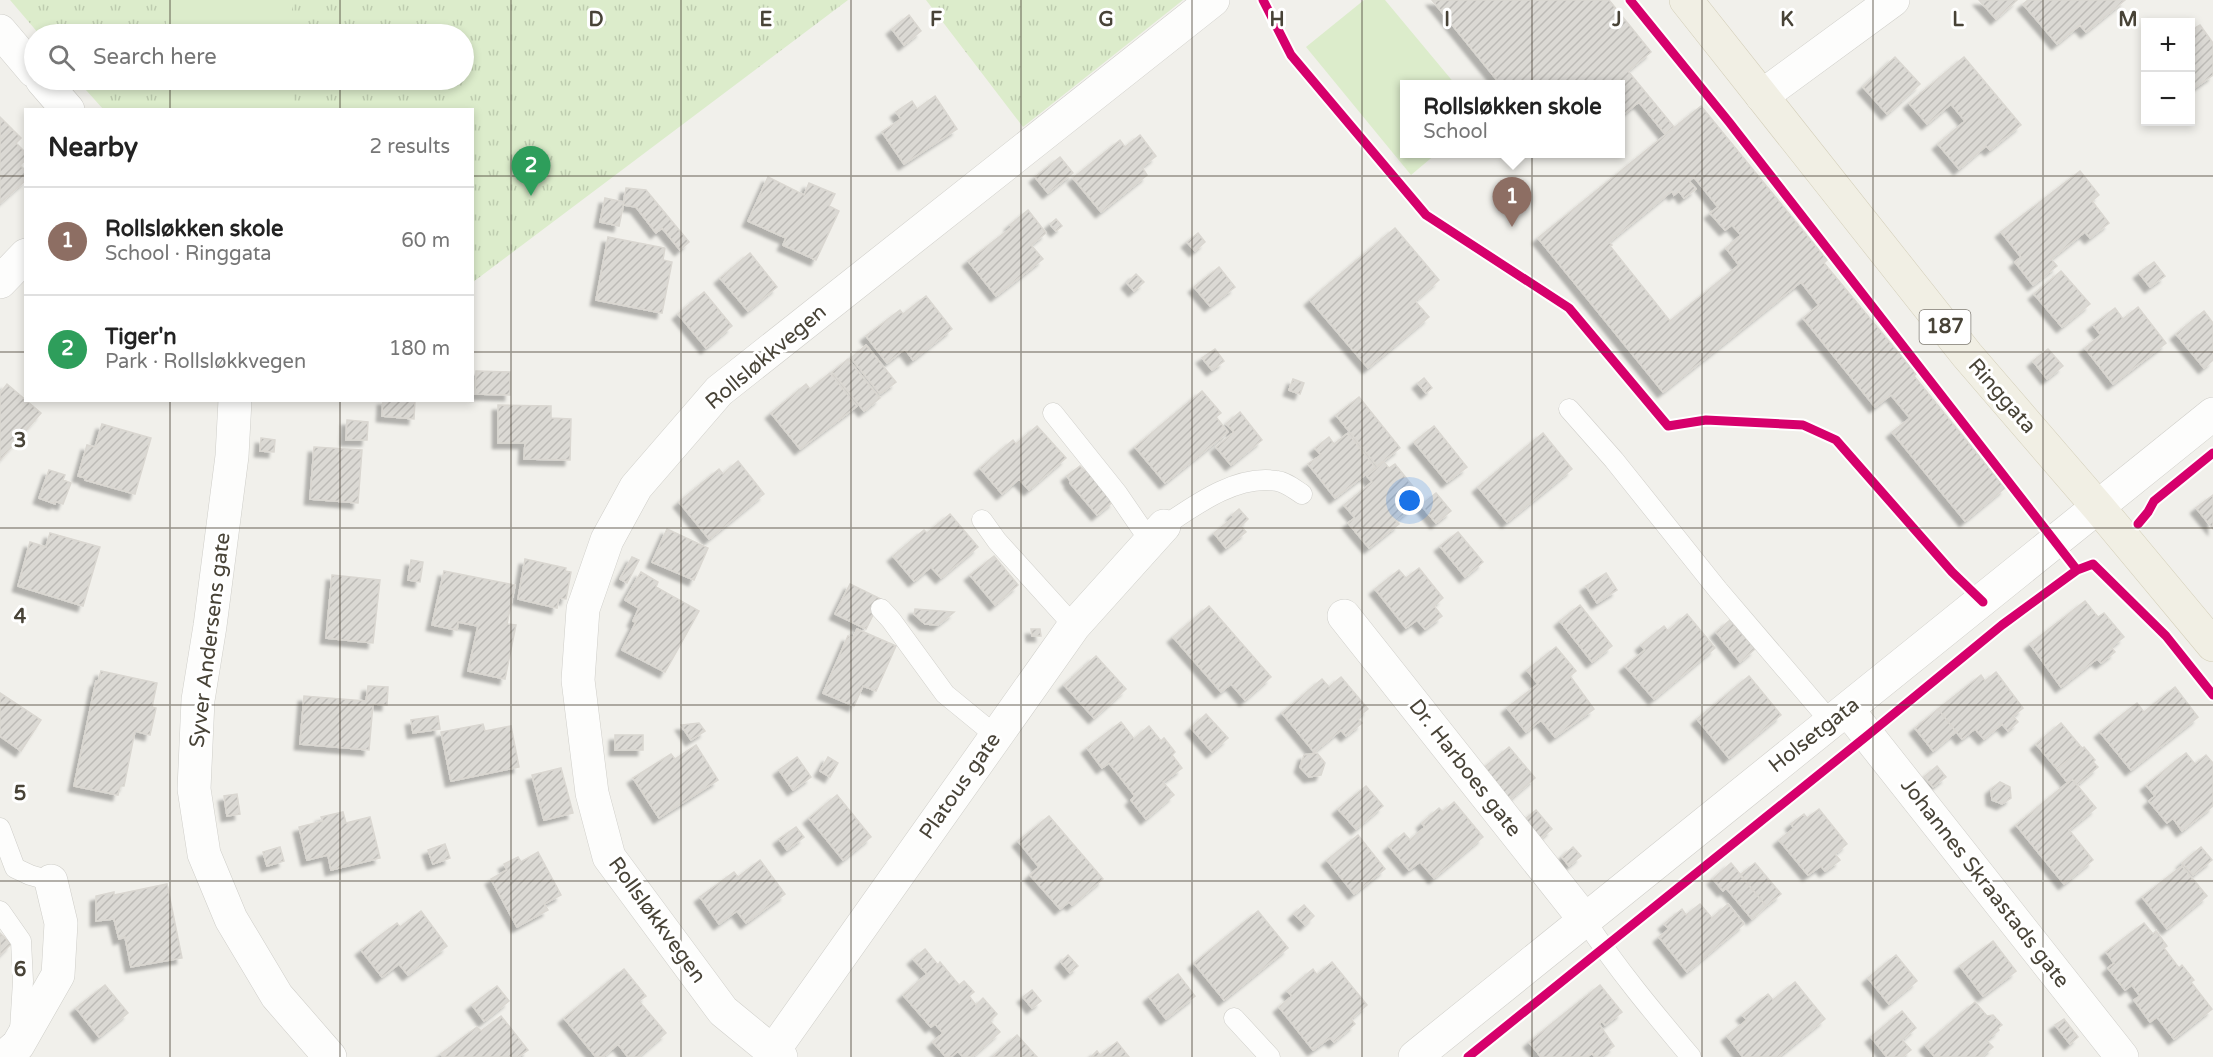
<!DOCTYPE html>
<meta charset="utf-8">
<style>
body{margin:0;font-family:"Varela Round",sans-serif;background:#f2f2f2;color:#222}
.controls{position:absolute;right:18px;top:18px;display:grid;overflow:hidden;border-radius:0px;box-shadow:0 3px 9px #0003}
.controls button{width:54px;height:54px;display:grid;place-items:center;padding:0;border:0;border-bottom:2px solid #e0e0e0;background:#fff;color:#222;font:30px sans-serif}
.you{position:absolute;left:1410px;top:501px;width:21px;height:21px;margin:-15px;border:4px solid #fff;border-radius:50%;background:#1a73e8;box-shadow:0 0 0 9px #1a73e833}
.badge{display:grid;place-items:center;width:39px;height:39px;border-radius:50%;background:#838076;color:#fff;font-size:20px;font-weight:700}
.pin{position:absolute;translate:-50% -50px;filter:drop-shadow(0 2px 3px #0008)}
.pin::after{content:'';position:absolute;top:32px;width:21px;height:18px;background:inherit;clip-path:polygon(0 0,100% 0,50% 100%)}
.popup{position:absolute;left:1400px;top:80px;width:225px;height:78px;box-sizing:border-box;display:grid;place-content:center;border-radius:0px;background:#fff;filter:drop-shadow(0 2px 4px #0005);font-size:20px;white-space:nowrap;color:#767676}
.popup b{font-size:22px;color:#222}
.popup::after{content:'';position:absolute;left:50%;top:100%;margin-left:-12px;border:12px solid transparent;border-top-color:#fff}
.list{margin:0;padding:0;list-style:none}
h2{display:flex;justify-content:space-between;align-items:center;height:78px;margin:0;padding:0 24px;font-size:26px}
h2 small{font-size:20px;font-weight:400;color:#767676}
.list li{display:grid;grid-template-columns:39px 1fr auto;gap:18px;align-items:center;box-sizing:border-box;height:108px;padding:0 24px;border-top:2px solid #e0e0e0}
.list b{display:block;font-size:22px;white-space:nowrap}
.list p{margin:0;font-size:20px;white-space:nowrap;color:#767676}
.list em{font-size:20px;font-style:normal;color:#767676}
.icon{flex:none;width:33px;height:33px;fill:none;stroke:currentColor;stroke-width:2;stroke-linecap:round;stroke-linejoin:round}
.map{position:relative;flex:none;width:2213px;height:1057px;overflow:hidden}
.search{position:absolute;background:#fff;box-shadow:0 3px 9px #0003;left:24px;top:24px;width:450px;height:66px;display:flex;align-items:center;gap:15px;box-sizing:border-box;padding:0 21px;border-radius:33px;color:#767676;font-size:22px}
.panel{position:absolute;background:#fff;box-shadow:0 3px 9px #0003;left:24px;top:108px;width:450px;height:294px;border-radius:0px}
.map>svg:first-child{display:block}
</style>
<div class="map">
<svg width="2213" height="1057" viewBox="0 0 2213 1057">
<defs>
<pattern id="grass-tufts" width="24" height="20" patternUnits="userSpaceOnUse" patternTransform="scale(1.5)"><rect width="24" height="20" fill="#dceccb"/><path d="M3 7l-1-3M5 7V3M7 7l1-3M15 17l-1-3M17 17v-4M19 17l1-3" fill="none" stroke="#beccaf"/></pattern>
<pattern id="building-hatch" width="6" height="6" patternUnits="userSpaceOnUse" patternTransform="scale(1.5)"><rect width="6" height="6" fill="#dbd9d4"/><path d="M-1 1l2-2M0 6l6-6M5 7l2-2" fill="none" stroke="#bdbbb7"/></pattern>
<filter id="shadow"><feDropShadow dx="-5.5" dy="5.5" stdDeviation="1.5" flood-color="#0004"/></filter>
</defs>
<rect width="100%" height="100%" fill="#f1f0eb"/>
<path fill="url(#grass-tufts)" d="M10,0H848L473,282L472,110L103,109L77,80H464V34H39Z
M926,0H1183L1023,127Z"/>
<path fill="#dceccb" d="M166,0H292V34H166Z
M1364,0H1385L1455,84L1404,85V154H1436L1411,175L1306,47Z
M167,80H294V109H167Z"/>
<path fill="url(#building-hatch)" stroke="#dad7d1" stroke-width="1.5" fill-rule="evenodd" filter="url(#shadow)" d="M1432,0H1609L1651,52L1628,71L1674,127L1665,134L1639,102L1620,117V85H1501Z
M1979,0H2017L1996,19Z
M2028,0H2125L2086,32L2080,25L2057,44L2023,4Z
M909,15L921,31L904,45L892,29Z
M2200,25L2213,43V75L2190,91V31Z
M1895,57L1920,84L1887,114L1863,87Z
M1964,57L2021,125L1990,150L1986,146L1959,169L1938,144L1965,121L1951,104L1927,124L1909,103Z
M935,96L957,129L904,164L882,132L901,119L896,112L912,101L917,109Z
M1701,106L1827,260L1824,263L1916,374L1914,376L2005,488L1965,521L1892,432L1910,418L1891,395L1875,407L1803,318L1819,305L1801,282L1663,392L1538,238ZM1694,177L1718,207L1710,213L1725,230L1732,225L1741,235L1726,248L1739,265L1670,321L1610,246L1612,245L1609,242L1672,191L1674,195L1679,191L1684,198L1696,189L1689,181Z
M0,117L12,129L0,140Z
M12,129L21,138L16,143L26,153V160L20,165L26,171V180L0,203V140Z
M1140,135L1156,156L1142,167L1147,175L1101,212L1073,178L1120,140L1125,147Z
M1060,157L1073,173L1048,193L1035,177Z
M2080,171L2099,195L2092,201L2109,223L2090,238L2085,232L2051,259L2057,266L2033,285L2015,262L2021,257L2001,232Z
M768,177L804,195L809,183L835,194L829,206L839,211L816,260L783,245L786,238L748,221Z
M626,188L646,190L689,242L680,250L662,228L656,233L636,207L623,205Z
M605,198L624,202L619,226L600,222Z
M1028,210L1046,233L1031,245L1043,259L996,296L968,261L1012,227L1010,225Z
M1056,219L1062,226L1056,231L1050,224Z
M1395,228L1439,280L1415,301L1429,317L1368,368L1310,300Z
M1198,233L1205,242L1195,251L1187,242Z
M608,237L665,248L663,260L672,262L662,313L596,300Z
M750,253L777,287L748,311L720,278Z
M2154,262L2165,276L2150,287L2139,273Z
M1219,267L1235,287L1210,306L1194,287Z
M2061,271L2090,304L2062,327L2034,294Z
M1136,274L1144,282L1134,291L1127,283Z
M704,292L732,326L706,348L678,314Z
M926,296L952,329L913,360L905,349L887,363L866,336L900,310L903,314Z
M2138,307L2166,343L2113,384L2085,348L2101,335L2093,325L2115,308L2123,319Z
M2204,311L2213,323V360L2204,368L2176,334Z
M866,345L896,382L880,394L851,358Z
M1215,349L1224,361L1212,370L1202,358Z
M2048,349L2063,366L2047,379L2033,361Z
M848,359L880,398L864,411L832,372Z
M476,371L510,372V395L475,394Z
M830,373L857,406L800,449L771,413L806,384L810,389Z
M1424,378L1432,388L1426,393L1418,383Z
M1293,379L1304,383L1300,394L1289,390Z
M7,384L41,413L0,460V393Z
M1202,391L1221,413L1216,417L1228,432L1165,483L1135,447Z
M1359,397L1400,448L1377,466L1336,415Z
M383,400H415L414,419L382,416Z
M498,405L551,406V418L571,419L570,460L524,459L525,443H498Z
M1240,412L1262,440L1231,465L1216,447L1234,432L1226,424Z
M347,420L368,422L367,440H346Z
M102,424L151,438L135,494L85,480L86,478L78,476L87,445L95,447Z
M1037,426L1066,458L1029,490L1019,479L1002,494L980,468L1013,440L1016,444Z
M1434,426L1467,467L1447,482L1414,442Z
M1348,433L1375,467L1335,498L1308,464L1321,455L1315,448L1329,437L1334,444Z
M1543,433L1572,469L1507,522L1478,487Z
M261,438L275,440L274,452L260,451Z
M314,447L362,450L358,503L310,499Z
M738,461L764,494L709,539L679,502L719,469L723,474Z
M1384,462L1389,468L1395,464L1423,499L1396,521L1399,524L1369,548L1348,523L1355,518L1344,505L1372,482L1367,476Z
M1080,466L1085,471L1086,469L1114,501L1097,515L1070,483L1071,482L1067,476Z
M49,470L65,475L63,480L71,483L63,504L55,501V504L39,498Z
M1436,493L1451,511L1436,523L1421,505Z
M2213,495V529L2196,508Z
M1239,509L1248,519L1241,526L1246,532L1226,548L1214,533L1234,517L1232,515Z
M950,514L978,547L941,578L931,567L914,581L893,556L924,530L927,533Z
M667,529L708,548L694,580L652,562Z
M1458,532L1483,562L1465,577L1440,546Z
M50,533L100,547L83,606L18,586L30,542L46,547Z
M994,556L1018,585L995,605L970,575Z
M632,557L639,560L627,583L620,579Z
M525,559L566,568L565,571L571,572L566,599L559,598L557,608L518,599Z
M411,560L423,562L420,582L408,580Z
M1419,568L1443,598L1434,606L1442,616L1425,629L1417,620L1406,628L1375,589L1399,570L1406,578Z
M444,571L515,585L507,624L516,625L505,679L468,671L478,626L458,622L457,630L432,625Z
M641,572L658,582L656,587L699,611L665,672L622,650L636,622L633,621L639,608L625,600Z
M1606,573L1617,590L1597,603L1586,586Z
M332,575L380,580L373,643L326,638Z
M850,584L881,599L866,629L835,614Z
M2085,601L2098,617L2104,613L2124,637L2111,647L2115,652L2101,663L2097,659L2061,687L2030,644Z
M1580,605L1612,646L1592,662L1560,621Z
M1209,606L1271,677L1245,700L1231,684L1221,692L1173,637Z
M915,609L954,612L938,625L925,624L914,614Z
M1687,614L1715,648L1654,699L1625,666L1645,650L1641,645L1664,626L1668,631Z
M1730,620L1755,649L1740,662L1716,632Z
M857,629L896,646L876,691L863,686L854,706L823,693L848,636L853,638Z
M1031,629H1040L1041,636H1032Z
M1556,647L1576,671L1570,676L1594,709L1555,737L1541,720L1526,732L1507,708L1538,684L1527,670Z
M1096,656L1126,689L1094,718L1064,685Z
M101,671L157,683L152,707L156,708L150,735L135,731L124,786H120L118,795L74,786L96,681L98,682Z
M1996,672L2023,708L2013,716L2018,722L2008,731L2002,724L1984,739L1975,729L1962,739L1938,709L1981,675L1985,681Z
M1749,676L1781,715L1729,758L1697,719Z
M1341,677L1368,709L1357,718L1362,723L1346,736L1341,730L1314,752L1282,713L1322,679L1329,687Z
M368,686L388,687L387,705L373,704L369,750L300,744L304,696L366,701Z
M2175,687L2198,717L2131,770L2100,732L2137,703L2144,712Z
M0,693L41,720L21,751L0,736Z
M1938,709L1956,732L1933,751L1915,728Z
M1206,714L1228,738L1212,752L1191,728Z
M438,716L440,729L413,733L411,720Z
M1121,722L1134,739L1149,726L1161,741L1164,738L1175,752L1172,755L1182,768L1163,782L1174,795L1146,819L1131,800L1135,796L1109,763L1102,768L1087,748Z
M699,723L705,731L691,740L681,725Z
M2061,723L2082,748L2057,769L2036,744Z
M483,724L485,731L511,726L519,767L451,781L441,732Z
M615,735H643V750H615Z
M696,745L718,780L659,818L633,778L671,754L675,759Z
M1509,747L1535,778L1507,802L1480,771Z
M2084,747L2095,760L2093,762L2098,767L2077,785L2072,779L2068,783L2057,769Z
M1317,753L1325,763L1321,775L1309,777L1300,767L1304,755Z
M2186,753L2195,764L2206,755L2213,763V806L2182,831L2173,818L2167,823L2149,801L2155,796L2146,785Z
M797,757L811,777L793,790L779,770Z
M828,757L838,763L830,777L820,771Z
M1937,766L1946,777L1933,787L1924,777Z
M561,768L573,813L544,820L532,775Z
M2072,779L2096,808L2069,830L2093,860L2064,884L2016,825Z
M2000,782L2010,787L2011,798L2002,804L1992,800L1991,789Z
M1366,786L1383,806L1356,829L1338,809Z
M237,794L240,814L227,816L224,796Z
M837,795L871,837L843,860L809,818Z
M1454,802L1483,837L1434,878L1420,862L1409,870L1389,846L1404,833L1410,840L1425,827L1422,823L1439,808L1443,812Z
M1819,809L1847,844L1835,854L1840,860L1825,871L1821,866L1808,875L1779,840L1794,828L1791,824L1804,814L1807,818Z
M1536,810L1552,829L1539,840L1523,821Z
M343,812L346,823L370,817L380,858L331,870L328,855L307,860L299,827L323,821L321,817Z
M1049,816L1103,879L1072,905L1069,902L1060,909L1030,875L1039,867L1018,841Z
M796,827L804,837L787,850L779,839Z
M1358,835L1385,869L1354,894L1327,860Z
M445,844L450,858L433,864L428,850Z
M280,847L284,861L267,866L263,852Z
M1573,847L1581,856L1569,866L1562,857Z
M2201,847L2212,860L2193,875L2182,863Z
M538,852L561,895L544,904L548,910L517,927L491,879L507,870L504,864L518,857L521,862Z
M760,860L785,894L746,923L737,911L719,924L700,897L734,872L738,877Z
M1731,863L1766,906L1752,919L1726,888L1723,891L1713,879Z
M1755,863L1781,894L1766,906L1740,875Z
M2182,866L2207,896L2167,929L2142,897Z
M167,884L182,958L131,967L125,937L119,939L114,919L96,921V896L114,892V895Z
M1700,904L1712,918L1728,904L1744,924L1687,972L1659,937L1669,929L1664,924L1682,909L1686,915Z
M1304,905L1314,916L1305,925L1294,914Z
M421,911L447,946L408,975L399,964L382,977L361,950L397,923L400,927Z
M1258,911L1288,948L1224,1000L1194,963Z
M2144,923L2153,934L2156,931L2167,946L2164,948L2179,968L2182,965L2194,980L2191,982L2212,1009L2174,1039L2157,1017L2150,1022L2134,1000L2140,996L2132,985L2125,990L2108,968L2114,963L2106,952Z
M0,933L11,944L0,955Z
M1993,941L2016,971L1983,996L1960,966Z
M925,949L938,965L940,962L959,985L964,981L974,992L969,996L976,1005L983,998L997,1014L990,1021L1000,1032L972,1057H963L958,1051L951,1057H946L933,1042L943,1033L935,1024L931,1027L903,995L927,974L913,959Z
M1068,955L1078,966L1070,973L1061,962Z
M1896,955L1917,981L1889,1004L1868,978Z
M1332,962L1367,1005L1351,1019L1355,1024L1334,1042L1330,1038L1313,1050L1279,1007L1292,996L1287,991L1313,969L1317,975Z
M624,969L646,996L639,1001L666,1033L638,1057H628L618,1044L603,1057H596L564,1018Z
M1178,974L1195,996L1166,1019L1149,997Z
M1795,982L1825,1019L1778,1057H1743L1727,1036L1747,1020L1742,1015L1768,994L1773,1000Z
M105,985L128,1013L99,1037L76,1008Z
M1600,985L1622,1012L1605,1025L1602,1021L1599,1024L1614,1046L1600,1057H1595L1592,1053L1587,1057H1541L1529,1042Z
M497,986L509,1001L484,1021L472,1005Z
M1032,990L1041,1001L1032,1008L1023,997Z
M1975,1002L1987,1016L1993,1015L2002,1025L1998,1028L1999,1030L1986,1040L1993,1047L1981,1057H1935L1925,1045Z
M1902,1011L1916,1028L1902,1040L1911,1050L1902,1057H1887L1871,1037Z
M501,1016L528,1050L518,1057H443L441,1054L477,1027L481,1031Z
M2064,1019L2078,1037L2070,1044L2055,1025Z
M1017,1035L1037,1057H992Z
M1117,1042L1129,1057H1091L1097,1051L1100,1055Z"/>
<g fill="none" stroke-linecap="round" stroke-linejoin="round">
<defs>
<path id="service" d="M1569,409L1614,460L1718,590L1830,721
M1053,413L1117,493L1150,541
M982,520L997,541L1074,626
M1164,526C1195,505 1237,474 1277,481C1286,482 1294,489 1302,494
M881,609L891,620L945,694L995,735
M0,828L15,868L30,875L51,881
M0,911L21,941L23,981L20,1030
M1585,920C1617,969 1654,1013 1691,1057
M1234,1018L1270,1057"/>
<path id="minor" d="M0,31L34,71
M42,80L68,110
M1762,96L1893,0
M0,282L26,255
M235,400L232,456L210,626L198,700L194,789L204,854L231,919L277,996L330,1057
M1344,616L1585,920
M1847,709L2122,1057
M4,1057L18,1045L58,975L61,923L51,881
M769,1057L1074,626L1164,526
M781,1057L773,1052L723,1011L609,857L592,793L578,680L583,609L607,540L636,487L719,391L1213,0
M1415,1057C1681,843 1947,629 2213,414"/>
<path id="primary" d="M1686,0L1967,355L2098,507L2213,645"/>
</defs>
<use href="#service" stroke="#cfcec9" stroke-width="21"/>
<use href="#minor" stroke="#cfcec9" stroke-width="34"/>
<use href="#primary" stroke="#d3ceb8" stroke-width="34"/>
<use href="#service" stroke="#fdfdfc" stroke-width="20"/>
<use href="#minor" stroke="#fdfdfc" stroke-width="33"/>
<use href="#primary" stroke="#f1efe4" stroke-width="33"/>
<defs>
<path id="cycleway" d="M1263,0L1291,55L1426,215L1569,308L1668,426L1706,420L1803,425L1836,440L1952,572L1983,602
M1630,0L1729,122L2077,570L2093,564L2166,636L2213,695
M2138,524L2148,512L2154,501L2213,453
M1468,1057L1868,735L2002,625L2077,570"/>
</defs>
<use href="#cycleway" stroke="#fff" stroke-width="13"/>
<use href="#cycleway" stroke="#d6006c" stroke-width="9"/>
</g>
<path fill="none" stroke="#484337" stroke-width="1.5" stroke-opacity="0.55" d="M170,0V34M340,0V34M511,0V1057M681,0V1057M851,0V1057M1021,0V1057M1192,0V1057M1362,0V1057M1532,0V1057M1702,0V1057M1873,0V1057M2043,0V1057M170,80V110M340,80V110M0,176H26M472,176H2213M0,352H26M472,352H2213M170,400V1057M340,400V1057M0,528H2213M0,705H2213M0,881H2213"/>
<g text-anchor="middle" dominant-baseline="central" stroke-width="6" stroke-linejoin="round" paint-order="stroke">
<rect fill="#fff" stroke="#7f7b73" stroke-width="1.5" x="1919.5" y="310" width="51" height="34" rx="4.5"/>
<g font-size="20" font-weight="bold" fill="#484337">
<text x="1945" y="327">187</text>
</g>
<g font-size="21" fill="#484337" stroke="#fff">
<text transform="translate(766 357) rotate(-40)">Rollsløkkvegen</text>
<text transform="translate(2002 396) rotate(49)">Ringgata</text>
<text transform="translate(210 640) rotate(-83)">Syver Andersens gate</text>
<text transform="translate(1814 735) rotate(-38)">Holsetgata</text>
<text transform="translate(1465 768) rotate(52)">Dr. Harboes gate</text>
<text transform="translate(960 786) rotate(-55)">Platous gate</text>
<text transform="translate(1985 883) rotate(52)">Johannes Skraastads gate</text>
<text transform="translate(657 920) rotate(54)">Rollsløkkvegen</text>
</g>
</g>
<g font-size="20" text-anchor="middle" font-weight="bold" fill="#484337" stroke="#fff" stroke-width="6" stroke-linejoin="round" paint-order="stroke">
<text x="596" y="26">D</text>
<text x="766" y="26">E</text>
<text x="936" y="26">F</text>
<text x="1106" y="26">G</text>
<text x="1277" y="26">H</text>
<text x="1447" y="26">I</text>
<text x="1617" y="26">J</text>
<text x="1787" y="26">K</text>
<text x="1958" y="26">L</text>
<text x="2128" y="26">M</text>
<text x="20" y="447">3</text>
<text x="20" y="623">4</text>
<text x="20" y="800">5</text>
<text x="20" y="976">6</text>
</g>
</svg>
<div class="controls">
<button>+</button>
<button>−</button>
</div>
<div class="you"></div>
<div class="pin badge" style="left:1512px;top:227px;background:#8d6e63">1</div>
<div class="popup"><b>Rollsløkken skole</b>School</div>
<div class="pin badge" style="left:531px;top:196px;background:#2e9e5b">2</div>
<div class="search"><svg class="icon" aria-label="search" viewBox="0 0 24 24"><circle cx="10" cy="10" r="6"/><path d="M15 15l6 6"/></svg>Search here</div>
<section class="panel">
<h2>Nearby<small>2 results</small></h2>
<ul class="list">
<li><span class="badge" style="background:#8d6e63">1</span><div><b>Rollsløkken skole</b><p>School · Ringgata</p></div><em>60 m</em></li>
<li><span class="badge" style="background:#2e9e5b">2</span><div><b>Tiger'n</b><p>Park · Rollsløkkvegen</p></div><em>180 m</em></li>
</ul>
</section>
</div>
